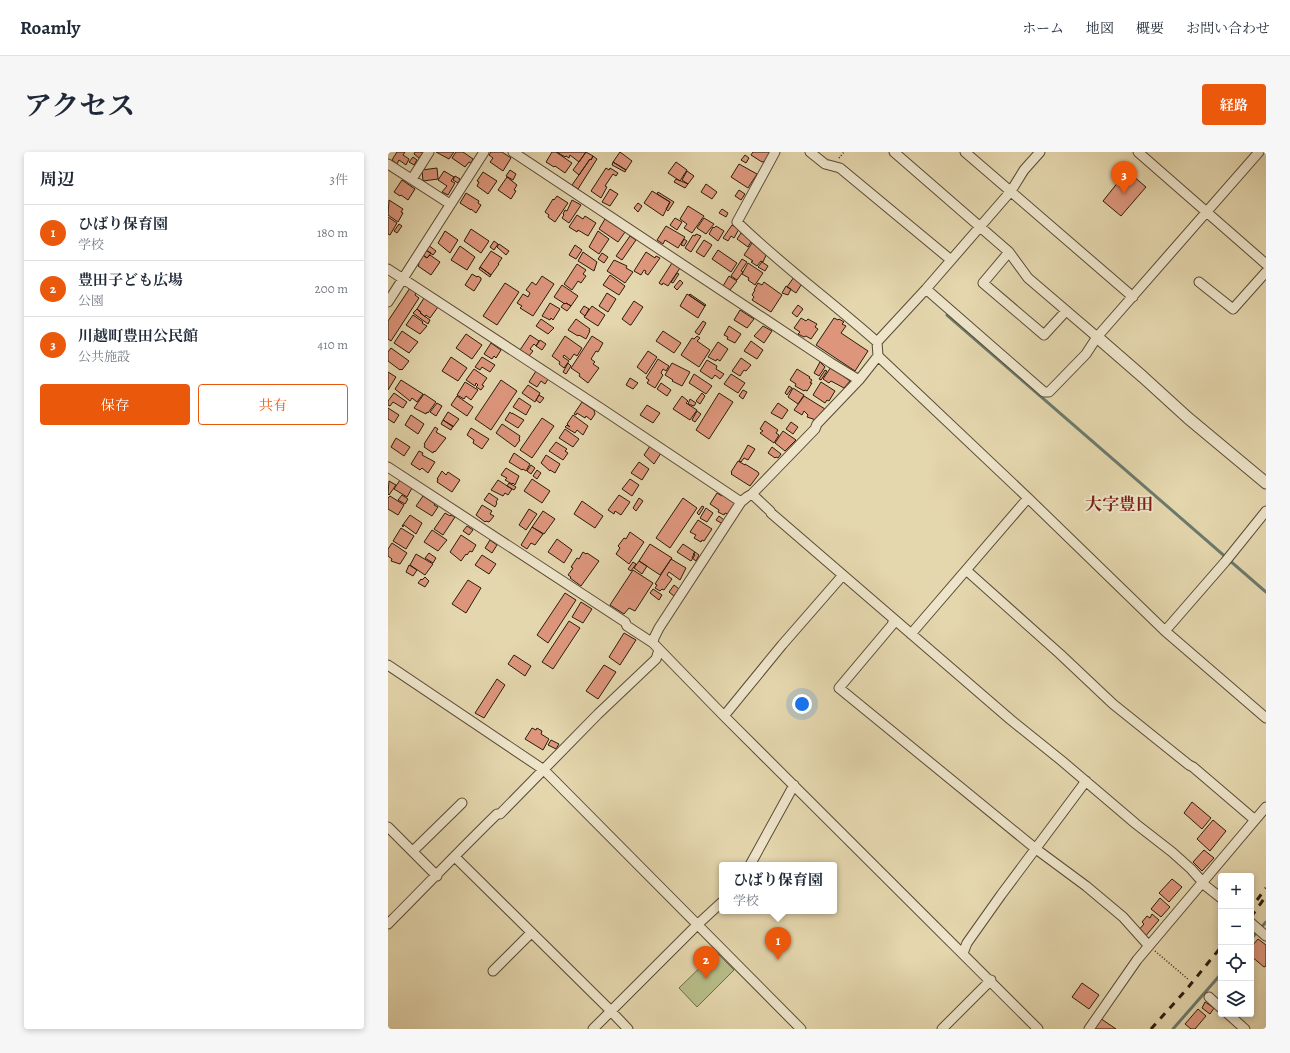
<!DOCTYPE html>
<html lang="ja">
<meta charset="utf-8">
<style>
body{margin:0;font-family:Alegreya,"Noto Serif JP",serif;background:#f6f6f7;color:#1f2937}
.controls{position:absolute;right:12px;bottom:12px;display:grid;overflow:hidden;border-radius:4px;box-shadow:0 2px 6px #0003}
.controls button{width:36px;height:36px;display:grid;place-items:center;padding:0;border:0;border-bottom:1px solid #e0e1e3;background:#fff;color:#1f2937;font:20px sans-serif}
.you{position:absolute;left:414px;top:552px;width:14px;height:14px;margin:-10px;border:3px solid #fff;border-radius:50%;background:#1a73e8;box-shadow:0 0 0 6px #1a73e833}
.badge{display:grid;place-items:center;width:26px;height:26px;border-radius:50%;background:#ea580c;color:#fff;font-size:13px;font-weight:700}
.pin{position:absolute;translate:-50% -33px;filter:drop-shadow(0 1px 2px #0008)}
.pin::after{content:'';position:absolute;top:21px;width:14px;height:12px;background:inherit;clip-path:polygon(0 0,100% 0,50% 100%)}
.popup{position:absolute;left:331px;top:710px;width:118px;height:52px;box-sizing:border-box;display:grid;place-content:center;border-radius:4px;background:#fff;filter:drop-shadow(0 1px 3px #0005);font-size:13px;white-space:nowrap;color:#747a83}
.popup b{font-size:15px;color:#1f2937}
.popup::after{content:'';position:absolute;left:50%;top:100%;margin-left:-8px;border:8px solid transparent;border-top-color:#fff}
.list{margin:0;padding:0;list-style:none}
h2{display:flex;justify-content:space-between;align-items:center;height:52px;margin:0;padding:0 16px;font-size:17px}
h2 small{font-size:13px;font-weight:400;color:#747a83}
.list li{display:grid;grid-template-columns:26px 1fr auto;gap:12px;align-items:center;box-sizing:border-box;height:56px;padding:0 16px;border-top:1px solid #e0e1e3}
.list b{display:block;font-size:15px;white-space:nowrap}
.list p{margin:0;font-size:13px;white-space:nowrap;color:#747a83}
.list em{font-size:13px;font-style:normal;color:#747a83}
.actions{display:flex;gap:8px;padding:12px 16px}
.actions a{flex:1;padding:9px 0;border:1px solid #ea580c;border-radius:4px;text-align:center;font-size:14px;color:#ea580c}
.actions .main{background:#ea580c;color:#fff}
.icon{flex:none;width:22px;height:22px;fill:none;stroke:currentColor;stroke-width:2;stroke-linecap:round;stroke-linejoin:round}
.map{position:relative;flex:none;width:878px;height:877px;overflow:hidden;border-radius:4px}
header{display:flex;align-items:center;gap:24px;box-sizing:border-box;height:56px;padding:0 20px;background:#fff;border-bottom:1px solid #e0e1e3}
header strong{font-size:19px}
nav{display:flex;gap:22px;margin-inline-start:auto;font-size:14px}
.intro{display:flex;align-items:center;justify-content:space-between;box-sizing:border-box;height:96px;padding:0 24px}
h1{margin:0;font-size:28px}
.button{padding:10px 18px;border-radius:4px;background:#ea580c;color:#fff;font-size:14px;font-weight:700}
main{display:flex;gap:24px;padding:0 24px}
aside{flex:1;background:#fff;border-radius:4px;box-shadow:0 2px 6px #0003}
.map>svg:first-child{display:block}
</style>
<header>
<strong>Roamly</strong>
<nav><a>ホーム</a><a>地図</a><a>概要</a><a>お問い合わせ</a></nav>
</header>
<div class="intro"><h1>アクセス</h1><a class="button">経路</a></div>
<main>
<aside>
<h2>周辺<small>3件</small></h2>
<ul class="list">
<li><span class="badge">1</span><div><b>ひばり保育園</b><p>学校</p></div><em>180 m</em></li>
<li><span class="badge">2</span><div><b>豊田子ども広場</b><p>公園</p></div><em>200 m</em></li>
<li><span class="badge">3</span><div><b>川越町豊田公民館</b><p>公共施設</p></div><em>410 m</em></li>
</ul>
<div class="actions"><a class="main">保存</a><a>共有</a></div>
</aside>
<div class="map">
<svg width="878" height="877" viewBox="0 0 878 877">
<rect width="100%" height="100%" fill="#e4d6ad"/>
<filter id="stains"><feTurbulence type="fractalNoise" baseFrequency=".005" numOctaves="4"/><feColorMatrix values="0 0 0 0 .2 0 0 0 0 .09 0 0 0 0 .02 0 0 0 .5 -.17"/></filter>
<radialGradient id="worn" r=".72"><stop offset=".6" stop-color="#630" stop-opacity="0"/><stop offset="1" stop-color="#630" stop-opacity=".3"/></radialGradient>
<path fill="#b7bd88" stroke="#716c4a" d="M328,800L346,818L309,855L291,836Z"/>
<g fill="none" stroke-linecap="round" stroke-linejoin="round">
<path stroke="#6b7a6d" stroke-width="3" d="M559,163L878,440
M863,787L878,770
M785,877L833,822"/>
</g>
<path fill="#dd967c" stroke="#2b1c0b" d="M9,0H17L15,3L21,7L18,13L11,8L9,12L4,8Z
M27,0H33L35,1L31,6L26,2Z
M48,0H66L61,7Z
M68,0H75L85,7L83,11L81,10L77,15L64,6Z
M103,0H114L123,6L115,19L102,10L105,6L101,3Z
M164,0H168L184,11L177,21L167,14L166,15L158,10Z
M169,0H198L191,10L182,3L181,6L178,4L177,5Z
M198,0L205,4L203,8L202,7L191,23L185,18Z
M232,0L244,9L238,18L225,10Z
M365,0H383L377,9L374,10L363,3Z
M357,3L361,6L358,11L353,8Z
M205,4L209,7L190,37L184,33L202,7L203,8Z
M25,5L29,8L26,13L21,10Z
M225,10L238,18L237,20L224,13Z
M288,10L299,18L292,29L280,21Z
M351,12L369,22L360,36L343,25Z
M49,16L50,27L35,29L34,18Z
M218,16L221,18L222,16L230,21L228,24L225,22L217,34L219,35L213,46L203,39Z
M122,18L128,22L125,28L118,24Z
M56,19L66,25L63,29L67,31L60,43L54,40L59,34L50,28Z
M299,19L306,24L300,32L294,28Z
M739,19L758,35L733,64L715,49Z
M95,20L109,29L100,42L89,34L91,30L89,29Z
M67,24L72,27L70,31L65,28Z
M119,25L129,33L126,38L128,39L123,47L110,38Z
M288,27L300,32L297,36L286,30Z
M14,28L27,37L20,48L13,43L12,44L6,40Z
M318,32L329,40L324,47L313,40Z
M222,37L230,42L222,54L214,50Z
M351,38L357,42L353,48L347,44Z
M264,39L282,50L275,64L256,51Z
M270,40L286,50L280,59L278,57L282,50L269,42Z
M78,41L91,49L90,51L93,53L88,61L83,57V58L72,51Z
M169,44L180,51L167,70L160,65L161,63L157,60L165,47L166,48Z
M1,48L15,57L13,60L15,61L10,70L0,63Z
M184,48L193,53L181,71L174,66L176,63L175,62L177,58L179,59Z
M250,51L254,54L250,60L246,56Z
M300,54L316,64L304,81L296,76L299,72L292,67Z
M334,57L340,61L338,65L331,61Z
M189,63L195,67L197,64L208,71L200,84L190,78L189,80L181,75Z
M0,65L9,71L2,83L0,82Z
M287,66L294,70L289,78L282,73Z
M316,66L326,72L318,82L309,76Z
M217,67L237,80L230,90L211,77Z
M11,72L14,74L9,81L6,79Z
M344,73L351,77L346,86L343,84L340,89L335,86Z
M278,74L297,85L290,96L277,88L275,92L269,88Z
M328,74L336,79L330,89L321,82L325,75L326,76Z
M83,77L101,89L93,101L76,89Z
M57,79L70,88L62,101L50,91Z
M210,79L221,87L211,102L201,95Z
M353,81L364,88L360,95L349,87Z
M308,82L313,84L303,100L297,96L305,83L307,84Z
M242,84L248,88L234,108L228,104Z
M296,87L299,89L296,94L293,93Z
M316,88L324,93L316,105L308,100Z
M106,89L110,92L106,98L102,95Z
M364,91L379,101L375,110L373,109L369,114L363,110L365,109L356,103Z
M111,92L121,99L118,103L109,95Z
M40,93L48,99L45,103L37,97Z
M187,93L194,98L188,107L181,103Z
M72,94L87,105L79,118L63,108Z
M37,98L43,101L39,106L35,103Z
M330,98L349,111L343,120L324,107Z
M103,99L114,106L110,112H111L103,123L92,115Z
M195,100L209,110L206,119L190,109Z
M258,100L267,106L268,104L272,106L260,123L257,121L258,119L256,118L253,123L246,119Z
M214,101L220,105L216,111L210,107Z
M35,103L39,106L42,103L52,110L43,123L30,114L31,112L30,110Z
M354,107L359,110L353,119L355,120L349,128L343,124Z
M226,108L239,114L238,116L245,120L237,131L219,119Z
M374,110L380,114L377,119L370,115Z
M284,111L292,116L280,134L275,131L274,133L271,131Z
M360,111L375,121L367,133L360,128L361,126L354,122Z
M189,112L198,118L195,122L198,124L193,131L190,129L184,138L176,132Z
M92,115L103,123L102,125L91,117Z
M289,121L291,122L285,131L283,130Z
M84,122L89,125L90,124L93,126V128L86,139L77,133Z
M222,123L237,134L231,143L215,133Z
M154,124L166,132L145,164L132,156L134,154L129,151L135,142L140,145L142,141L138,138L144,130L148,133Z
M341,124L349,129L342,138L335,134Z
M406,125L415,130L408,141L399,135Z
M292,128L295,131L289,138L286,135Z
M376,130L394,143L383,160L364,148L366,145L364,143L367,138H366L370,131L374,133Z
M117,131L131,140L109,173L95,164Z
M174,133L190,144L183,154L178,151L177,152L166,145Z
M398,134L403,137L400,143L394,141Z
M22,136L28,141L27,143L31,146L3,189L0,187V169Z
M219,141L228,147L220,160L211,154Z
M299,142L317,154L310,166L292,154Z
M302,142L318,153L317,154L301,143Z
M36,146L50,155L42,166L38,163L37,165L29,157Z
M246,149L255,155L243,173H242L234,167Z
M162,151L172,157L165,168L163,166L162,168L154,164Z
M176,151L177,152L178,151L183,154L179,159L173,155Z
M410,153L415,157L409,165L404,161Z
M196,154L201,157L197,164L192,160Z
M204,154L217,163L210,174L196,165Z
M29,157L33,160L32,161L42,168L40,172L25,161Z
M352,158L366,167L359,176L346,168Z
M25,163L35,170L34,171L39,174L32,182L18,173Z
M413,166L418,169L420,167L429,172L427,175L430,177L423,187L418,184L416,185L410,182L412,180L406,176Z
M446,166L450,168L451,167L456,170L454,172L458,174L453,181L480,199L467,219L428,193Z
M153,167L166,176L160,182L148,174Z
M188,167L202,177L201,179H202L198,187L191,183L190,184L180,178Z
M315,169L318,171L311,183L307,180Z
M341,174L353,182L347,191L339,187L340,185L336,183Z
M375,174L384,179L376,191L366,184Z
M14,179L30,190L21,201L6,191Z
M275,179L293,191L286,201L268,189Z
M78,182L94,193L84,207L68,196Z
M142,183L151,189L148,194L146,192L142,197L145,199L141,204L132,198Z
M177,184L194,196L189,204L186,202L182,208L176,203L175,205L181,209L176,216L171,212L172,210L164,204Z
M204,184L215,191L210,200L208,199L203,207L207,210L205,212L211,216L200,231L191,224L192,222L183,216Z
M309,184L312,186L309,189L322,198L311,215L293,203L304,186L306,187Z
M152,188L158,192L154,198L148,194Z
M363,189L375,198L369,207L356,199Z
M330,190L340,197L332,209L329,207L328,209L320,205Z
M103,191L113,198L108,206L106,204L104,207L96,202Z
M3,196L21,209L14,218L13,217L12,218L0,209V200Z
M260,199L269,205L258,222L249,215Z
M63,205L79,216L70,229L54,219Z
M94,205L107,213L102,220L94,215L92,218L87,215Z
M353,206L363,213L358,219L356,218L352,224L344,219Z
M270,207L281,214L278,219L275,217L273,221L275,223L267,236L259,231L261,228L258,226Z
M319,208L329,214L328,217L336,222L332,227L327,223L324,227L312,219Z
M432,210L437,215L431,224L426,221Z
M180,211L183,214L178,222L175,220Z
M284,211L302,220L294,234L284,229L285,228L277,223Z
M443,215L462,229L456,236L443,229L441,231L435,227Z
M86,217L99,226L94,233L96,234L93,238L88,235L90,233L88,231L87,234L78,228Z
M409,217L422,225L421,226L424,228L422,231H424L419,239L417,238L416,239L407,234L408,232L402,228Z
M437,218L439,219L433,228L431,227Z
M148,219L160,227L157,232L153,229L149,235L141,230Z
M0,220L8,225L0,238Z
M306,222L324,234L318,242L301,231Z
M343,222L357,231L350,241L336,232Z
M242,226L250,231L245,237L238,233Z
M13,228L35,242L29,250L24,246L22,249L7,237Z
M113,228L129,239L103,278L87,267Z
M77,230L90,238L83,248L78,244L76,247L69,243Z
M433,230L447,239L441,249L439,248L437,251L425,243Z
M273,231L283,238L279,244L269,237Z
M140,233L152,241L147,250L134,241Z
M401,234L404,236L399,243L397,241Z
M405,236L416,243L410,252L400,245Z
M355,238L359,240L355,247L351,244Z
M6,241L19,250L15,256L5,250L2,254L0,253V249Z
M314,241L317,244L312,252L308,249Z
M331,241L345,250L321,287L308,278Z
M36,242L48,250L40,261L39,260L38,262L26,256Z
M151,243L156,246L152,251L148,248Z
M69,244L85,255L79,264L63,253Z
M294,244L300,249L298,251L309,258L302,268L285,257Z
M416,244L437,257L428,268L419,265L420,263L416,259L414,263L406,258Z
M131,246L143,254L138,263L125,255Z
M302,247L308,251L306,254L300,252Z
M194,250L206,258L207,262L203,268L198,264L197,266L189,261L188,263L186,262Z
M49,251L54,254L48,264L42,260Z
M390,251L400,258L394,267L383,261Z
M259,253L272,261L265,271L252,263Z
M0,256L11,263L6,271L0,267Z
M309,259L313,262L307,270L304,268Z
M60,260L71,267L65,275L55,268Z
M122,260L124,262V261L136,268L130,276L117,268Z
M23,263L36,272L30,282L17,273Z
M185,263L200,274L195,283L189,278L187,281L177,275L179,273L182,275L179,272Z
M154,266L166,274L144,306L132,298Z
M55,268L65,274L63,278L53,272Z
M377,269L390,278L388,281L391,283L386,291L372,281L375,279L372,277Z
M403,270L410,275L405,282L398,277Z
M114,272L132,284L131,287L132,288L127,295L108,281Z
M47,275L50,277L48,280L58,286L47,300L46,299L45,301L36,295L37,293L36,292Z
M83,276L101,287L94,297L85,291L86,288L79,283Z
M177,277L191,287L185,295L171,286Z
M395,279L408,288L397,299L387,291Z
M8,286L22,295L16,304L3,295Z
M168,290L179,297L177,299L180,301L175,308L161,299Z
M360,293L367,297L360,308L356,306L353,310L351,309Z
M262,294L273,301L266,312L256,303Z
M384,295L393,302L390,306L388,305L387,306L380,301Z
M31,299L35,301L34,303L47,310L40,321L34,316L32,318L23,312Z
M126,301L142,312L138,319L135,317L134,318L121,310Z
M158,303L172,312L167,321L162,318V319L153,311Z
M350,309L357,313V312L370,320L371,322L362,334L343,322L344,321L343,320Z
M251,310L261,317L254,328L243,321Z
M143,313L147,316L143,322L139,319Z
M118,316L131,324L127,333L125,331L124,332L117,328L119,326L113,323Z
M149,318L153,321L149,327L145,324Z
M54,319L58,323L60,320L72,328L64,340L49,330L50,327H49Z
M144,327L162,339L154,351L136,339Z
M242,327L251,333L244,344L234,337Z
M12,328L24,336L19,345L6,337Z
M110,328L124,337L120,343L117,341L115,344L103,338Z
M1,329L8,333L1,343L0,342Z
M121,331L128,335L126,338L119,334Z
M101,341L110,347L108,350L109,351L107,355L96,348Z
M329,341L334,344L335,343L347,351L340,362L337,361L336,363L330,360L331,358L322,352Z
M14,343L20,347L17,352L10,348Z
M231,343L242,350L233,363L227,359L226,362L220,358Z
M2,344L16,353L10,363L0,357V346Z
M35,344L47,352L46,353L50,355L44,364L28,354Z
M251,346L255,349L248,359L245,356Z
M295,346L309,356L282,396L268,386Z
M194,349L215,364L207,376L186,362Z
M94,353L104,359L102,362L106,364L101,370L98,369L97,370L88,363Z
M314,354L316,355L311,363L309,361Z
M318,356L325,361L319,370L312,366Z
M141,357L149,362L138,378L131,373Z
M155,359L167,367L156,382L144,375Z
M57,361L62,364L63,363L67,365L55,383L46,377Z
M22,363L34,371L28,382L16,373L15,375L14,374Z
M331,364L336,368L333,371L328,368Z
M310,368L324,377L316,389L314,388L313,390L306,386L308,383L302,380Z
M79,374L85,378L81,383L75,379Z
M144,375L155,382L147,393L143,391L139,397L133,393Z
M13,376L26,384L18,397L5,389Z
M44,378L59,388L50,399L36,390Z
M242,380L256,390L241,412L228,402L232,396L230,394L236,386L238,387Z
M73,383L88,393L84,400L82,399L79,403L78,402L73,409L62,400Z
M169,387L184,398L176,411L160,400Z
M102,388L109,393L104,401L97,396Z
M4,391L19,401L12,412L3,409L4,407L0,404V397Z
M262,392L284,406L272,423L251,409Z
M295,392L307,400L305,402L307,403L303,409L289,400Z
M195,400L198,402L199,401L211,409L193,434L182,426L183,425L180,423L185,416L183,415L189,406L191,407Z
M307,400L311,403L308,409L304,406Z
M41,401L48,406L45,411L37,406Z
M28,402L45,412L37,423L22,413Z
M94,403L108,412L101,422L87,413Z
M283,407L298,416L292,428L281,420L279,423L284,427L276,438L274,437L272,439L267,436L269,433L267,432Z
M251,409L259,414L254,422L246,416Z
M245,410L248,412L243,419L240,417Z
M21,413L29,418L25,424L18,420Z
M245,418L265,431L247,459L241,456L236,462L222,453Z
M37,425L41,429L37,435L30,431L33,427L34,428Z
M80,428L93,436L78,461L64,452Z
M286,433L291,437L286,444L281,440Z
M265,437L274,443L271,448L262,441Z
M177,441L188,448L160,491L149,483Z
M193,450L204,457L195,471L184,465Z
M181,469L192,476L165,517L154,510Z
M236,481L248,488L232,513L221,505Z
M126,503L143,514L137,524L120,512Z
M216,513L228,520L210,547L198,539Z
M109,527L117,533L96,566L87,561Z
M144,576L148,578L149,576L154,579L153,582L161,587L155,598L137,587Z
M163,588L171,592L168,597L160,593Z
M804,650L823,666L814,677L796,661Z
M825,668L838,679L822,699L809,687Z
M816,698L826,706L814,719L805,710Z
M784,727L794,735L781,750L771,741Z
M772,746L782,755L773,765L763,757Z
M764,762L771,768L756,786L749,780L756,772L754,770L759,764L762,766Z
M870,787L878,793V814L876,815L863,804V795Z
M694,831L711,843L701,857L684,845Z
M817,850L826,856L822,862L814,856Z
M810,857L818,864L807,877H803L797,872Z
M712,866L728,877H705Z"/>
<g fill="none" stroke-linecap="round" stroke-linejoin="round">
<defs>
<path id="minor" d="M125,0L443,211L471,228
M387,0L349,70C393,113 443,149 489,190L490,204L640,346L777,479L878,566
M422,0L437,12L452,16L563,108
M506,0L621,100L640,126L709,185
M577,0L745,145
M750,0L878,112
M0,12L62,52
M24,27L41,0
M621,100L595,131L656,183L678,159
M0,117L214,257L353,350
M811,130L845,157L878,120
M538,137L656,240H661L698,202L709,185L871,0
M0,150L96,0
M489,190L538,137L623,39L636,18L652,0
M0,315L237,470L239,474L265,491L336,564L650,877
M364,342L382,359L383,361L623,568L674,609L748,672L784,700L803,717L811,726L816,728
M578,418L672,502L725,552L801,613L805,615L867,668
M506,467L504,473L451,536L648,697L698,734L735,765L761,794
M777,479L837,410L878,359
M523,482L640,346
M265,491L266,486L271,476L353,350L359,345L364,342L427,277L429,272L471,228L490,204
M0,513L156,618L413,877
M336,564L394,493L455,423
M0,675L49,724
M25,699L74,651
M67,705L219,855L240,877
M362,713L406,633
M814,731L833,746
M863,771L878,784
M0,772C37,735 72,698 109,662H112L210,562L268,507L271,498
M575,801L579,791L613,743L698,629
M105,819L143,781
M821,845L833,856
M840,862L857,877
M205,877L309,773L334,750
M554,877L603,828
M701,877L749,808L878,655"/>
<path id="tertiary" d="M709,185L755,225L800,266L878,331"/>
</defs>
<use href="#minor" stroke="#594a34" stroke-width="11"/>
<use href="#tertiary" stroke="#594a34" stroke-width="13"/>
<path stroke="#2b1c0b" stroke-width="1.5" stroke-dasharray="1 2" stroke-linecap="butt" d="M451,6L456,0
M767,799L801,828"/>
<use href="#minor" stroke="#ede4ca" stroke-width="9"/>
<use href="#tertiary" stroke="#ede4ca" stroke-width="11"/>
<path stroke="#2b1c0b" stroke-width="3" stroke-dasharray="7 7" stroke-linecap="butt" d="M869,748L878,736
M863,765L878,744
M763,877L798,838L833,795"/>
</g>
<g text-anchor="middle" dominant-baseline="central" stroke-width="4" stroke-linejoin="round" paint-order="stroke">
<g font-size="17" font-weight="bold" fill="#7a1f14" stroke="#ede4ca">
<text x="731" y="352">大字豊田</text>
</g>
</g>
<rect width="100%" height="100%" filter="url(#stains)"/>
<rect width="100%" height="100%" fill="url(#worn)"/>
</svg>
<div class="controls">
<button>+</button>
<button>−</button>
<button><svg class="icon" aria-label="locate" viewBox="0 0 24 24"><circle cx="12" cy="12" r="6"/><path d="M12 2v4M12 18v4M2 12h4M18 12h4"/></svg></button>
<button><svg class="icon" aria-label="layers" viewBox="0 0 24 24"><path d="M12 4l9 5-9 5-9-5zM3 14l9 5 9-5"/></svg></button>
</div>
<div class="you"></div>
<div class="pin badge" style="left:390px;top:808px">1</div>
<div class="popup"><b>ひばり保育園</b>学校</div>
<div class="pin badge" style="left:318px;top:827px">2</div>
<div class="pin badge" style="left:736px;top:42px">3</div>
</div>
</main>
